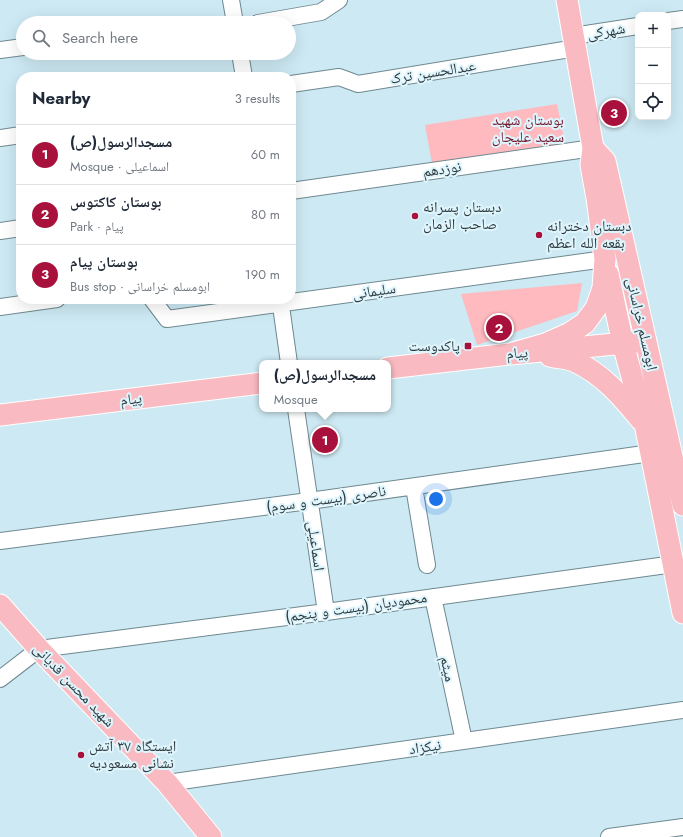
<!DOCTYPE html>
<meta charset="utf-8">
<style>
body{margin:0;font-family:Jost,"Noto Naskh Arabic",sans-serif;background:#f2f2f3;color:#1f2937}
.controls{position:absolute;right:12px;top:12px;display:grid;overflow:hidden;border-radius:8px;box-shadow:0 4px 16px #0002}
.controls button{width:36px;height:36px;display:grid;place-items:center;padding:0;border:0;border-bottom:1px solid #e0e1e3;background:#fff;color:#1f2937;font:20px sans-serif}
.you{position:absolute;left:436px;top:499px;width:14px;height:14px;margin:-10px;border:3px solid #fff;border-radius:50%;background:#1a73e8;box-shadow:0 0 0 6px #1a73e833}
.badge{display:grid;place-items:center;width:26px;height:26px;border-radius:50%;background:#a8113b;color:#fff;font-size:13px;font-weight:700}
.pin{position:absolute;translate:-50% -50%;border:2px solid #fff;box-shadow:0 1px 4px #0006}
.popup{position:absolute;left:259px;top:360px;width:132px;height:52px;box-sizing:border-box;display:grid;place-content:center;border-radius:8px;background:#fff;filter:drop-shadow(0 1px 3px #0005);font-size:13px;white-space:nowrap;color:#747a83}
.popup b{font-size:15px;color:#1f2937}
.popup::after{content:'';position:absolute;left:50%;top:100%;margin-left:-8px;border:8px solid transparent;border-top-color:#fff}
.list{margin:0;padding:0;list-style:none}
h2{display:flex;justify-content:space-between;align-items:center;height:52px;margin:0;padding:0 16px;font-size:17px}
h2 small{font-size:13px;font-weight:400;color:#747a83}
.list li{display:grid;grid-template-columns:26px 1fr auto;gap:12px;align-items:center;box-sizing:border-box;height:60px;padding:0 16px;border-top:1px solid #e0e1e3}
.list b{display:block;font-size:15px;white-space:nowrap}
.list p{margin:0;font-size:13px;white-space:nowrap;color:#747a83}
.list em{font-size:13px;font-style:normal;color:#747a83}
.icon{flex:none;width:22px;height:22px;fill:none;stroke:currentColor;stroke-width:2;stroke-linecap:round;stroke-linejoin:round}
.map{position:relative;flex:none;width:683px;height:837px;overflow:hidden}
.search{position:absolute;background:#fff;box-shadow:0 4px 16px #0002;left:16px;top:16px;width:280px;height:44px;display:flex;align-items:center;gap:10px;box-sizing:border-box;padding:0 14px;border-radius:22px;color:#747a83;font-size:15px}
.panel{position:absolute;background:#fff;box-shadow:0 4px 16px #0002;left:16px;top:72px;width:280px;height:232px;border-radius:16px}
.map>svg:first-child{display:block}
</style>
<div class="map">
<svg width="683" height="837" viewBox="0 0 683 837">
<rect width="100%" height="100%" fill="#cde9f3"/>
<path fill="#febabf" d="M557,104L565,143L432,163L425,125Z
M582,283L577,311L477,345L461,294Z"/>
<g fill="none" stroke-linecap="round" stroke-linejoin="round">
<defs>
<path id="minor" d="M231,0L235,23
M668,21L683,19
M258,23L321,12L339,0
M573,36L638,26
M0,50L23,47
M240,53L244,77
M291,84L339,77L358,84L576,48
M0,138L21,135
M291,191L593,148
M0,231L21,228
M152,299L167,319L605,259
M280,299L289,363
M0,307L57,299
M296,409L326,612
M414,487L427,565
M0,541L309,501L651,453
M433,597L464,741
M0,679L39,649L326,612L674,564
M167,783L683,710
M609,837L683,827"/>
<path id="major" d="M593,148L605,161L683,505
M608,274L623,344L645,424L683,613
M510,354L545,344L570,333L585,323L596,308L603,288L605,259L597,198L591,165L593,148L567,0
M550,356C558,358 567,358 574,361C603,374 622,397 641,420
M388,368L510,354L636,342
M0,415L262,383
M0,605L39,649L167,783L211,837"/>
</defs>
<use href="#minor" stroke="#6f8991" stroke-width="18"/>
<use href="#major" stroke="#fff" stroke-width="23"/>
<use href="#minor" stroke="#fff" stroke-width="16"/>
<use href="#major" stroke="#f9bbc1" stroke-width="21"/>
</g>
<g fill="#a8113b" stroke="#dff5fd" stroke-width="1.5">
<circle cx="415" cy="216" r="4"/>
<circle cx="539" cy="235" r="4"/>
<rect x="464" y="342" width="8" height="8" rx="2"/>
<circle cx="81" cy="755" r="4"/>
</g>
<g text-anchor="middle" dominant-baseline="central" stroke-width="4" stroke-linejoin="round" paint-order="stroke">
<g font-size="15" fill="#2e3a3d" stroke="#dff5fd">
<text transform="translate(606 31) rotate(-9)">شهرکی</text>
<text transform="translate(433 72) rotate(-9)">عبدالحسین ترک</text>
<text transform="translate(442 169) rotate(-8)">نوزدهم</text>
<text transform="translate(374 291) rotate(-8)">سلیمانی</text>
<text transform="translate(642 324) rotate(77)">ابومسلم خراسانی</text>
<text transform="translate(517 353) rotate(-6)">پیام</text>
<text transform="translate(131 399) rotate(-7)">پیام</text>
<text transform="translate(326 499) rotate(-8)">ناصری (بیست و سوم)</text>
<text transform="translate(316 546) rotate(82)">اسماعیلی</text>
<text transform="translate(356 607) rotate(-8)">محمودیان (بیست و پنجم)</text>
<text transform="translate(448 669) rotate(78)">میثم</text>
<text transform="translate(74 685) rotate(46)">شهید محسن قدیانی</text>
<text transform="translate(425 747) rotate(-8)">نیکزاد</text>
</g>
<g font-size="15" fill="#771a2d" stroke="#dff5fd">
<text x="528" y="120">بوستان شهید<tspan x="528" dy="17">سعید علیجان</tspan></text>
</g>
<g font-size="15" fill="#2e3a3d" stroke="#dff5fd" text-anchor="start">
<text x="423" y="207">دبستان پسرانه<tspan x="423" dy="17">صاحب الزمان</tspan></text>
<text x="547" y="226">دبستان دخترانه<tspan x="547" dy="17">بقعه الله اعظم</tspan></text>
<text x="460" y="346" text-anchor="end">پاکدوست</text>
<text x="89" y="746">ایستگاه ۳۷ آتش<tspan x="89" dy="17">نشانی مسعودیه</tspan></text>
</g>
</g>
</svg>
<div class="controls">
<button>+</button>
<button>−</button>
<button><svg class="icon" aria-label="locate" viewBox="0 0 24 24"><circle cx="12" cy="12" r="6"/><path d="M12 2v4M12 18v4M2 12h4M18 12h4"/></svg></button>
</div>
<div class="you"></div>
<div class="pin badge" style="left:325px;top:440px">1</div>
<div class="popup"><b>مسجدالرسول(ص)</b>Mosque</div>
<div class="pin badge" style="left:499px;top:328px">2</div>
<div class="pin badge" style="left:614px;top:113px">3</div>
<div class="search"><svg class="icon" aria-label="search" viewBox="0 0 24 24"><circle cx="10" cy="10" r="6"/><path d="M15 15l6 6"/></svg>Search here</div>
<section class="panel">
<h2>Nearby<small>3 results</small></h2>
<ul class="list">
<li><span class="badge">1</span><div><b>مسجدالرسول(ص)</b><p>Mosque · اسماعیلی</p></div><em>60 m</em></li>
<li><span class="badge">2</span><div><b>بوستان کاکتوس</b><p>Park · پیام</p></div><em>80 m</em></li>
<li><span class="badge">3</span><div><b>بوستان پیام</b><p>Bus stop · ابومسلم خراسانی</p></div><em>190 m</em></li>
</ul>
</section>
</div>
